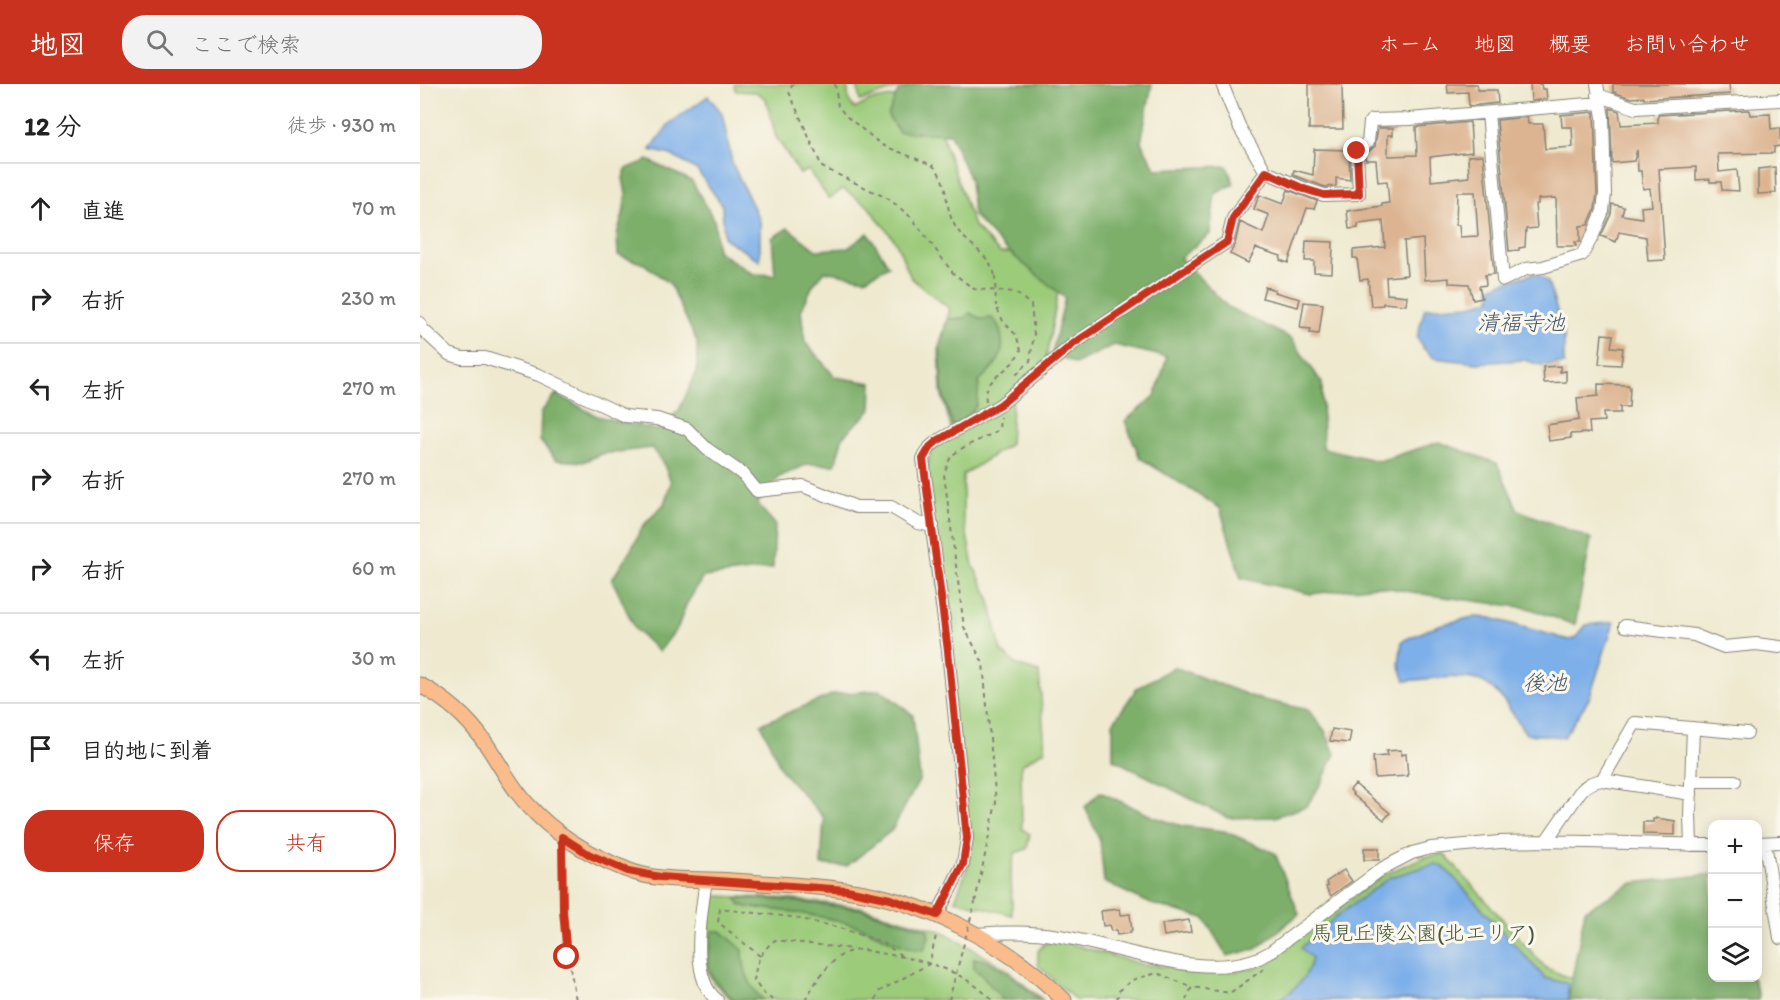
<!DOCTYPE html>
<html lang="ja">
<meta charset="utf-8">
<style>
body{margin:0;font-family:Itim,"Klee One",sans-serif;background:#f2f2f2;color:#222}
.controls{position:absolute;right:18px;bottom:18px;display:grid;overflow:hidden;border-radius:12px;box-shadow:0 3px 15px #0003}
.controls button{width:54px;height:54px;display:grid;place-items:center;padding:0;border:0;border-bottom:2px solid #e0e0e0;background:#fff;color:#222;font:30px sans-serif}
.stop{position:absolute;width:18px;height:18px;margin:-14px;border:4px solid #c8321e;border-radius:50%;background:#fff}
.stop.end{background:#c8321e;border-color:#fff;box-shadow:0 2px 6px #0008}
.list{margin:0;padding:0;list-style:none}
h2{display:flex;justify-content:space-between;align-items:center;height:78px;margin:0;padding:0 24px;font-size:26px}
h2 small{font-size:20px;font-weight:400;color:#767676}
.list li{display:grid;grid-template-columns:39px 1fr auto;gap:18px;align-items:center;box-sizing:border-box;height:90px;padding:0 24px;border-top:2px solid #e0e0e0}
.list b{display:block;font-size:22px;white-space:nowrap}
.list em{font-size:20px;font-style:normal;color:#767676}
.actions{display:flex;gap:12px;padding:18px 24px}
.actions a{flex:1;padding:14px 0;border:2px solid #c8321e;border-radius:24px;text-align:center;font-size:21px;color:#c8321e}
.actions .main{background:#c8321e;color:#fff}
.icon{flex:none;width:33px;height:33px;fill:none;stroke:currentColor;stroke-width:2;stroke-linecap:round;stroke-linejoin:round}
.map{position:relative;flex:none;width:1360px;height:916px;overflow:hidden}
header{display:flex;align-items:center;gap:36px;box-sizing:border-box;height:84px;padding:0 30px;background:#c8321e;color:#fff}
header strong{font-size:28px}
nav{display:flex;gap:33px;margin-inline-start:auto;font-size:21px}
.search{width:420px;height:54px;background:#f2f2f2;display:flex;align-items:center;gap:15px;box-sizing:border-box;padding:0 21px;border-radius:24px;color:#767676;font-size:22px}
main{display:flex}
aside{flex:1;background:#fff}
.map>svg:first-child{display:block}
</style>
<header>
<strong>地図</strong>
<div class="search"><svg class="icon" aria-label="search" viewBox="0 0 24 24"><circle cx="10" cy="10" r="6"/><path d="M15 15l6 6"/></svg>ここで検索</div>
<nav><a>ホーム</a><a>地図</a><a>概要</a><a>お問い合わせ</a></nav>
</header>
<main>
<aside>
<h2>12 分<small>徒歩 · 930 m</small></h2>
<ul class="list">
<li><svg class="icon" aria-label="ahead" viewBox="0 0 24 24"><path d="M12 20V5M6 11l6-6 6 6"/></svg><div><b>直進</b></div><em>70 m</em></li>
<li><svg class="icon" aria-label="right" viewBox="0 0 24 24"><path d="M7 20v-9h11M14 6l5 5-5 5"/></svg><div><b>右折</b></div><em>230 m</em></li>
<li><svg class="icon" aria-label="left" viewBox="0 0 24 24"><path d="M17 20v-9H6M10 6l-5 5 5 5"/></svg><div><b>左折</b></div><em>270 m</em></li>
<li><svg class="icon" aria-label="right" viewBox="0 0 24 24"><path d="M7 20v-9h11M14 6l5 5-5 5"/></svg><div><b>右折</b></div><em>270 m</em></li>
<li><svg class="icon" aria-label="right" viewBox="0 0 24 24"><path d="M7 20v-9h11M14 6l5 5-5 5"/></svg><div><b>右折</b></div><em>60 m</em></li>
<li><svg class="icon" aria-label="left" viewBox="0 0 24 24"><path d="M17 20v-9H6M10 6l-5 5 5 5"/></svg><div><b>左折</b></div><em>30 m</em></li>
<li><svg class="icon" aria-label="arrive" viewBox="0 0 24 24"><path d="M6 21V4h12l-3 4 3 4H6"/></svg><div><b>目的地に到着</b></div></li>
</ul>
<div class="actions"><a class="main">保存</a><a>共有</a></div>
</aside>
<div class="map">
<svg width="1360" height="916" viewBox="0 0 1360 916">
<rect width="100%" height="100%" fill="#fbf7ec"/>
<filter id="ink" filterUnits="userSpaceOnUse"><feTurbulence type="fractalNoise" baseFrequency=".0167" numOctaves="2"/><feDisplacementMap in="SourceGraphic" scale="12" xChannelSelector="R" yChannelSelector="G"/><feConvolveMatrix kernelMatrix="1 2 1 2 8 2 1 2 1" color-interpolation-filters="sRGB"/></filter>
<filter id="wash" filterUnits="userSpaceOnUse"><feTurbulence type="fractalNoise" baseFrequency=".008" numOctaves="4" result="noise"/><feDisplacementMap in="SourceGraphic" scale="24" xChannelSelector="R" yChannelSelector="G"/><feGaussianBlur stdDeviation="1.35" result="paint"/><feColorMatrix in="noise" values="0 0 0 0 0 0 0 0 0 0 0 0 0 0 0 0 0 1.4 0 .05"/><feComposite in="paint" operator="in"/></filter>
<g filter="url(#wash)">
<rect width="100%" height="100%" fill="#eee9cf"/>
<path fill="#9ccb7a" stroke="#5c744b" stroke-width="1.5" d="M314,0H427L429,17L435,25L449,17L511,6L526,64L554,142L580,169L645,168L626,276L593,304L590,360L543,391V432L553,481L569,513L581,567L597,581L619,588L625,666L601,681L602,745L610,750L607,765L595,769L591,786L592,831L535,816L548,782L506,386L512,365L533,351L521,308L519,263L530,225L491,194L476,158L448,122L423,105L409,115L388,86L380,90L356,53L346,15L336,8L316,7Z
M437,0H490L440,17Z
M1024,770L1126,884L1152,895L1164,916H655L618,881V867L625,859L641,857L724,881L818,887L837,883L965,790L1004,773Z
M291,812L358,814L440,823L524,848L585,884L623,916H312L293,898L286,884Z"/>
<path fill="#7daf6a" stroke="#4c6643" stroke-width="1.5" d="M496,0H732L721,58L736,85L807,82L814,100L795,110L790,150L760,174L808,223L871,254L902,299L903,364L959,377L1019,358L1077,379L1098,426L1171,455L1155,541L1108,524L1009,511L957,502L891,510L821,494L800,424L720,374L705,337L735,312L747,273L694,261L655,280L632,268L645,214L582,162L553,131L550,96L530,50L479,48L468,32L478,7Z
M228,76L272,97L295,138L297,167L333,190L355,191L352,154L368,144L396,166L428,164L448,149L469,182L445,195L405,187L393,201L381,227L385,258L415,293L452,299L451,326L423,352L415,381L388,380L359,393L337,420L355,440L353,484L283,493L266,521L258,543L239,568L215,545L192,495L211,466L222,443L244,420L251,398L244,381L232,364L181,370L163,378L136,376L120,357L121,328L136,310L177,332L237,346L259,326L277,287V258L250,200L224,180L198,171L197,150L203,131L206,110L203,94L206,85Z
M550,229L561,235L572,234C580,241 580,245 582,256C585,275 571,285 559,297C557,328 558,325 533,342L522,308L520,262L528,235L545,234Z
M754,583L839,615L889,626L905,647L915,670L902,698L887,722L855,733L808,734L693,675V639L717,604Z
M461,606L493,631L500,695L472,746L427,782L401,781L404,734L362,687L341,640L414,610Z
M680,708L734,733L762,742L804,747L855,769L879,830L836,865L807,872L784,834L731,820L684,798L680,757L665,723Z
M1292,790V894H1333L1339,912L1338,916H1148L1165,826L1213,799Z
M316,814L359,816L441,825L507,845L509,852L504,866C478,864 458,848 434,841C400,831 362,826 327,823L320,821Z
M292,847H301L323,866C323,885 329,903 343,916H315C284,889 287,887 292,847Z
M554,874C577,876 603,902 620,916H583L562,891L554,885Z"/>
<path fill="#7dafe9" stroke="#4c6682" stroke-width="1.5" d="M288,12L302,29L312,79L340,137V177L304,154L302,121L277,86L251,71L230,66L249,40Z
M1115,189L1128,198L1144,249V280L1121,281L1104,276L1057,279L1014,274L1003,264L997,253L1005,224L1050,221L1069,216L1071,213L1070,204L1081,199Z
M1053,533L1071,534L1149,556L1156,554L1166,541L1194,538L1169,615L1144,653L1106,650C1095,634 1082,609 1065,599C1047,589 1005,595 985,597L979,580L982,557L1019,541Z
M1015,780L1024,783L1125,894L1148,900V914L1147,916H857C875,907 887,894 892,874L881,864L917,832L970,793Z"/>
<g id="blocks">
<path fill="#dcb491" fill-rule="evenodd" d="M889,0H922L923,45H889Z
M1027,0H1057L1058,6H1077L1078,19L1049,22L1048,8L1028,9Z
M1110,0H1121L1122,5H1126L1127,15L1111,17Z
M1193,0H1309L1310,10L1224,15V13L1211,14L1193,8Z
M1190,24L1199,27L1201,41L1238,39V31L1329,26L1330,31L1350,30L1351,45L1360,44V62L1354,63V69L1298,70L1299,88L1317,86L1319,107L1302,106L1301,98H1290V95L1276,96V83L1239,85L1245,176L1228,177L1226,153L1199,148L1196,158L1181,152L1191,130L1192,120L1204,123L1202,131L1222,134L1221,123L1232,122L1230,104L1223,105L1221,87H1218L1217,66L1214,77L1192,79Z
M1174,28L1177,110L1175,125L1168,141L1160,142V158H1155L1156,162H1137L1136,114L1118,115V120H1115L1117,144L1106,145L1105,163L1099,164V166L1089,167L1077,36L1107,33L1108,40H1123L1125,65L1153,63L1152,43H1142L1141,31Z
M1050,38L1052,68L1010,73L1011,97L1049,93L1048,72L1063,71L1074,190L1065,191L1066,201L1059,202L1062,214L1053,216L1049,200L1029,199V194L1005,196L1003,155L984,157L987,191L966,193L967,210L987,212L986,221L963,219V221L951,222L948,195L940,196L937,174H933V166L965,163L963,137L938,140V144L929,145L927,127L962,122V120L969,119L967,97L958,98L956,76H946L945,71L955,62L958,44H973V51H968V72L997,71L996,43ZM1037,108H1055L1058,152L1040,153L1039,141H1036Z
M894,65L929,66L930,96L916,94V102L905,103L873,91L874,86L893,91Z
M1355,83L1356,109L1338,110V85Z
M868,106L897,117L894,125L887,124L868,179L860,176L861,172L836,164L828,179L810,170L815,160L820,138L843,149L849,131L834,125L839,111L863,120Z
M886,157L913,158L912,189L894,188V177H885Z
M845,203L855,206L854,208L880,215L878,223L842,214Z
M884,218L903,220L899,250L890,249L891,245L880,244Z
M1182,250L1193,251L1191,263L1203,264L1201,281L1179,280Z
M1140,282V288L1146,287V298L1124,299L1123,283Z
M1178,300L1208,301L1210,303L1209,323H1200V329H1183L1184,337L1169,338L1170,349L1150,350L1151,354L1129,357L1127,341L1159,336L1157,314L1178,312Z
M912,645L931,648L929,659L910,657Z
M981,666V671L986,670L988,692L955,694L953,673L967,672L966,667Z
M935,700L970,729L964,736L932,710L933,709L930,706Z
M1236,734L1255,737V751L1223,750V738H1233V735H1236Z
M944,764H959V776H944Z
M924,786L932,797L911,812L906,803L908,802L906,798Z
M700,825L701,831L710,830L712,847H710V849L697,851L696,846L691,847L689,841L683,842L681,827Z
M769,836L771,848L744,852L742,840Z"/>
</g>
</g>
<g filter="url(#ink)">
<use href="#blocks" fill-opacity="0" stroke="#858276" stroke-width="1.5"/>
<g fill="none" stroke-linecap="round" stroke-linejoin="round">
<defs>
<path id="minor" d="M802,0L820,44L846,88L883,104L904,111L939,110L937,67L948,58L950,38L952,36L990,35L1180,19
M1178,11L1215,24L1360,16
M1068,29L1083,196L1106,185L1123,183L1162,171L1173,151L1183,127L1185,110L1183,33L1177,0
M0,239L2,245L29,270L42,274H65L119,291L205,332L237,335L267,345L287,365L324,391L337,407L383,402L436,423H471L498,439L513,442
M1205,542L1274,551L1304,563L1336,560L1360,563
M1182,696L1215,639L1327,649
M1271,697H1315
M1126,757L1160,708C1167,700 1172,698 1182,696L1271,710
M1338,759L1360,758
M1345,759L1360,854
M1271,761L1270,731L1273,644
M286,795C282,828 268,893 297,916
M517,831L543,780L547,754L528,567L503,375L510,363L517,357L580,321L653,260L807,158L813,134L846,88
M556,850C584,848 611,847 639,852C699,862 793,902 849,869L963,784L992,769L1011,764L1080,758L1126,757L1292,761"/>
<path id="major" d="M0,601C26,615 47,633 64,657C79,678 90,702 108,721C135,751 167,770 205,785C237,799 278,794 312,797C350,800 388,801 425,806C505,816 588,860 644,916"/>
</defs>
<use href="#minor" stroke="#858276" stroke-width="14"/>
<use href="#major" stroke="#858276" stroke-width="17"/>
<path stroke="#858276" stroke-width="2" stroke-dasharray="4.5 4.5" stroke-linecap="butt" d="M373,0L369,8L402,83L469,115L492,134L533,189L554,205L595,208L611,221L614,250L610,277L594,293
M415,0L418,22L426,32L462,61L512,81C530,96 523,122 535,142C546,161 570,169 575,192
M566,317C563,300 578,292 589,282C594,278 597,272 601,266L596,251L583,237L576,222
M142,767C143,818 146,866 156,916
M555,818L576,719L563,579L544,543L524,390C526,385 528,376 532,372C542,361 566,355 579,345L580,333
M340,872L298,838L300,825L371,833L417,843L462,858L485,874
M353,916L345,911L334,897C336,879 340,868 355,856L433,865
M386,916L387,912C398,895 413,869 436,866C443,865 452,868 459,869C501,875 542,885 572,916
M456,916L458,908L509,880L516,852
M697,916L699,907L712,896L737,889L772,903
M766,916L772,903L810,909L845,884"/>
<use href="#minor" stroke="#fff" stroke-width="12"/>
<use href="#major" stroke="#fabc8b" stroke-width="15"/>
<path stroke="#858276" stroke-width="2" stroke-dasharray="4.5 4.5" stroke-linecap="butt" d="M575,192L576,222
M529,916L555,818"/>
</g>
</g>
<g fill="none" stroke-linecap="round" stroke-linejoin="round" filter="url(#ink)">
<path stroke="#c8321e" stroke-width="8" d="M147,873L143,826L142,753L170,771L208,787L240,793L427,806L470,815L517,831L543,780L547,754L528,567L503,375L510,363L517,357L580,321L653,260L807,158L813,134L846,88L884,105L904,111L939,110L937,67"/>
</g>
<g text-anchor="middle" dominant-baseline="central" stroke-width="6" stroke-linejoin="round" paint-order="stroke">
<g font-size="21" fill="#49593d" stroke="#fbf7ec">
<text x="1003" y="848">馬見丘陵公園(北エリア)</text>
</g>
<g font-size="22" font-style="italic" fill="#43576e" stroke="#fbf7ec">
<text x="1101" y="238">清福寺池</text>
<text x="1125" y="598">後池</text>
</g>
</g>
</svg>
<div class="controls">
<button>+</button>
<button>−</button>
<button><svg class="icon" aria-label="layers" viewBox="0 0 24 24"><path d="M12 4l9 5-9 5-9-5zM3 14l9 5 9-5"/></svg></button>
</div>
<div class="stop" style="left:147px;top:873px"></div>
<div class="stop end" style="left:937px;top:67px"></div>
</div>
</main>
